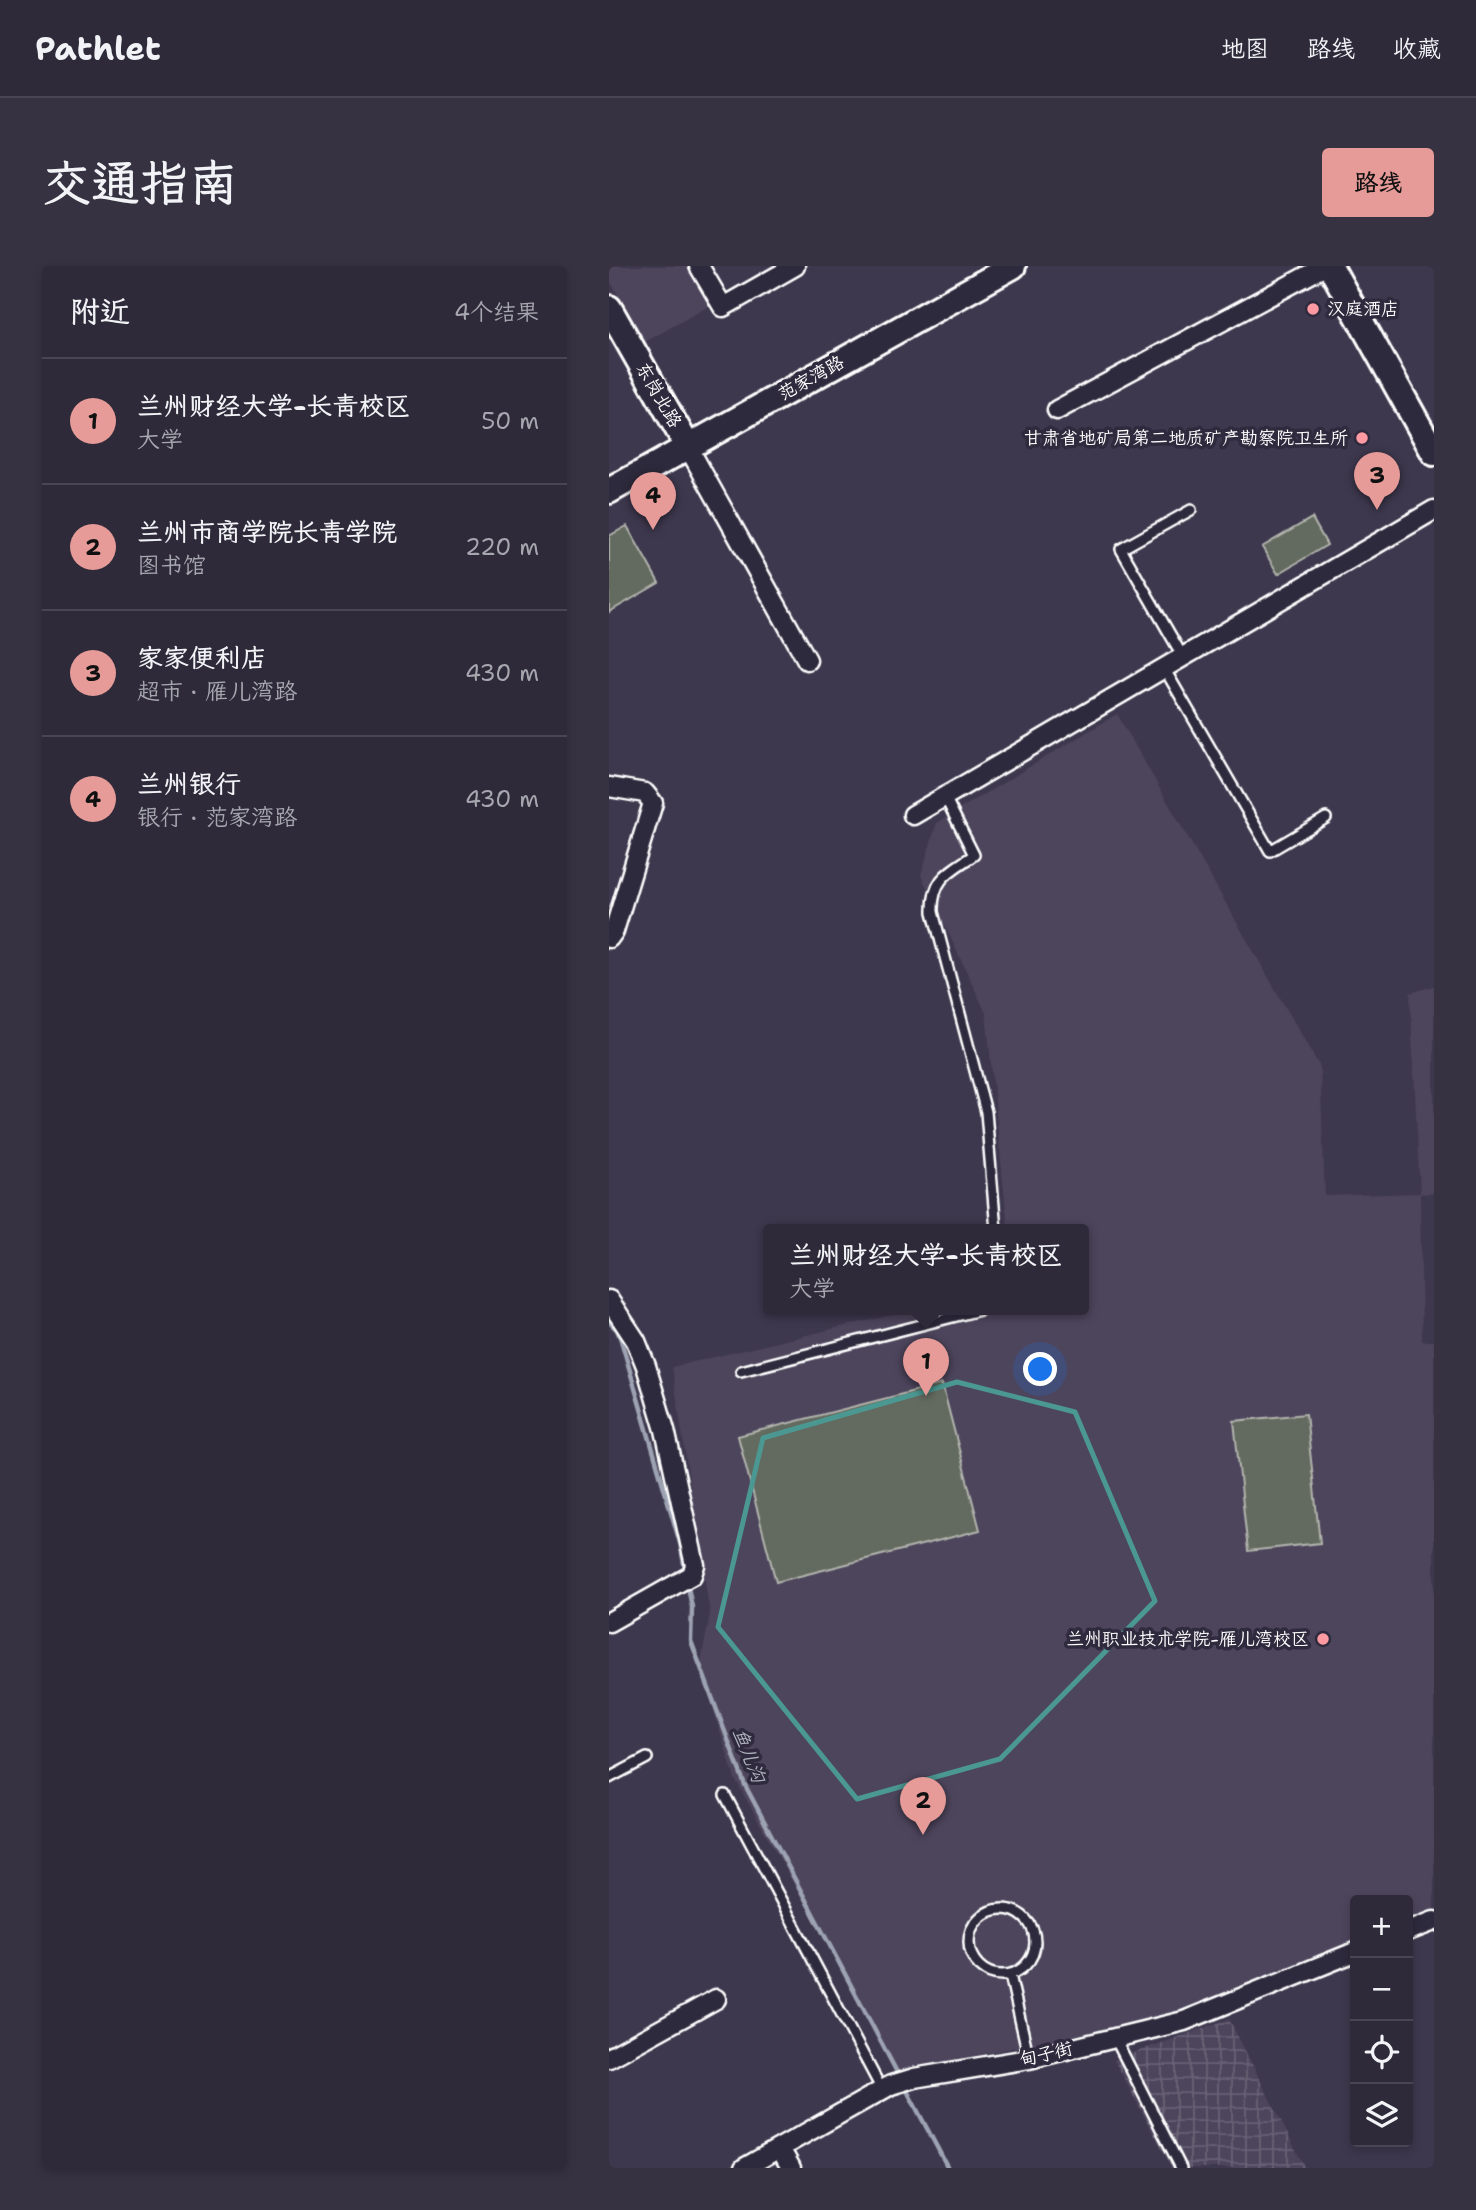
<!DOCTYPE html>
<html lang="zh">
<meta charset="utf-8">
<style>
body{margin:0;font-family:"Shantell Sans","LXGW WenKai TC",sans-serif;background:#363242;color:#f1f3f6}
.controls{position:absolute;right:21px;bottom:21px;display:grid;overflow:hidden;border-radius:7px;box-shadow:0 4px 10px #0003}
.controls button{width:63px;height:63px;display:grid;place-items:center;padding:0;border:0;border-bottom:2px solid #494654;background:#2e2a3a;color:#f1f3f6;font:35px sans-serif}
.you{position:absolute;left:432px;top:1104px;width:24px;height:24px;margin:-18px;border:5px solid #fff;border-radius:50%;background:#1a73e8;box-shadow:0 0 0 10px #1a73e833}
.badge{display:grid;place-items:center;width:46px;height:46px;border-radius:50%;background:#e69b98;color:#111;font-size:23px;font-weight:700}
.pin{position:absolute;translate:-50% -58px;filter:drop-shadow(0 2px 4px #0008)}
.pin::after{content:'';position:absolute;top:37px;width:24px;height:21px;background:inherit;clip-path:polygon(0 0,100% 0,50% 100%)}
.popup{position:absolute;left:154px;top:958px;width:326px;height:91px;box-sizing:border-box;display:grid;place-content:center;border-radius:7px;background:#2e2a3a;filter:drop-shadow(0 2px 5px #0005);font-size:23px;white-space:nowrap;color:#a7a7af}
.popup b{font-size:26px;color:#f1f3f6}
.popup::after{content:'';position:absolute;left:50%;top:100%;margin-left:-14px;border:14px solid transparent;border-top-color:#2e2a3a}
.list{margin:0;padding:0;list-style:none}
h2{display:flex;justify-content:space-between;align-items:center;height:91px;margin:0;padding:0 28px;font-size:30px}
h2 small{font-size:23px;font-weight:400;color:#a7a7af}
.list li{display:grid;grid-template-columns:46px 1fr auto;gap:21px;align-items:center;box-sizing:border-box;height:126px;padding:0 28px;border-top:2px solid #494654}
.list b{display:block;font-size:26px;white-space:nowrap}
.list p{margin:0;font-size:23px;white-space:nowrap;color:#a7a7af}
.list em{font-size:23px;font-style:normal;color:#a7a7af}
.icon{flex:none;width:38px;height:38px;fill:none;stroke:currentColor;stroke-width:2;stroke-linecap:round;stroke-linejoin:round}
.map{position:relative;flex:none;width:825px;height:1902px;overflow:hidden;border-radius:7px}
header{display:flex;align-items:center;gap:42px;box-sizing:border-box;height:98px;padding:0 35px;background:#2e2a3a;border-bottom:2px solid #494654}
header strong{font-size:33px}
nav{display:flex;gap:38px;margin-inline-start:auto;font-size:24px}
.intro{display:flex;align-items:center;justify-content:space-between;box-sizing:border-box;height:168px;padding:0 42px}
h1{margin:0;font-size:49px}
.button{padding:18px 32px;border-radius:7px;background:#e69b98;color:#111;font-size:24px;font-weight:700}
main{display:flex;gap:42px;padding:0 42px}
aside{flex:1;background:#2e2a3a;border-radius:7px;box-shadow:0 4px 10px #0003}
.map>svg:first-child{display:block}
</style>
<header>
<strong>Pathlet</strong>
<nav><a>地图</a><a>路线</a><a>收藏</a></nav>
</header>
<div class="intro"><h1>交通指南</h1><a class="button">路线</a></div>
<main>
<aside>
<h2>附近<small>4个结果</small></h2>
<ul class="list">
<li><span class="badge">1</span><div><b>兰州财经大学-长青校区</b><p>大学</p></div><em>50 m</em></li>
<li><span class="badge">2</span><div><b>兰州市商学院长青学院</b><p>图书馆</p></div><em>220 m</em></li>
<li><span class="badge">3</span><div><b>家家便利店</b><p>超市 · 雁儿湾路</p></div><em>430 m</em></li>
<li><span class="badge">4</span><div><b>兰州银行</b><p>银行 · 范家湾路</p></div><em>430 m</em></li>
</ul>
</aside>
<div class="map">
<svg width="825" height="1902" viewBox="0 0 825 1902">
<defs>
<pattern id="industrial-grid" width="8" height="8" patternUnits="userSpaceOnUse" patternTransform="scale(1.75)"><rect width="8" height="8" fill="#4d455c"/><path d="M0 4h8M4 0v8" fill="none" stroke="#686174"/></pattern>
</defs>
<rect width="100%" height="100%" fill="#3e384e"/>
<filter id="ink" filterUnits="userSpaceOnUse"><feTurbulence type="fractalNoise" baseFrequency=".0143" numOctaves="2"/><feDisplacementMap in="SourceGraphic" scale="14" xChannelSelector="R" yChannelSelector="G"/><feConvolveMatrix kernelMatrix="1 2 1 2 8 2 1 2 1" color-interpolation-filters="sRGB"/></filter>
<g filter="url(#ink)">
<path fill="#4d455c" d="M0,0H96L114,32L36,76L0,13Z
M508,448L711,801L716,930L811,927L801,727L825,720V927L811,928L813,1075H825V1649L799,1659V1634H746V1680L576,1747L289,1805L126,1513L91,1401L101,1348L63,1101L304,1044H474V964H399L377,747L312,609L328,557Z"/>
<path fill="url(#industrial-grid)" d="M620,1753L696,1902H563L505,1794Z"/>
<path fill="#646b5e" stroke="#b2b5ae" stroke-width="2" d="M703,252L718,279L669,308L653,281Z
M18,260L50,317L0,346V270Z
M333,1118L371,1264L167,1316L129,1170Z
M697,1148L711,1277L639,1285L625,1155Z"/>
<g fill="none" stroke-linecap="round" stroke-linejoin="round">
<path stroke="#9da3b2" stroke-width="4.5" d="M0,1056L8,1064L12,1074L71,1277L77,1308
M78,1316L83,1341L82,1375L136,1519L291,1812
M295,1819L339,1902"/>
<defs>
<path id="lane" d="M574,391L512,283L582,244
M555,402L661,585L717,552
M336,531L365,589C340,606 323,612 324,646L377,846L387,964
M132,1105L371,1044
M0,1512L38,1492
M116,1529L273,1824
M360 1676a33 33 0 1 1 66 0a33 33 0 1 1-66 0Z
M401,1709L420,1793
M506,1772L572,1902"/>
<path id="street" d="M90,0L114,41L186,0
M448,144L716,0
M79,181L198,394
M0,521L36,527L44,537L5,665L0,672
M304,549L825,244
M0,1034L27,1075L37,1100L56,1164L86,1299L83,1309L0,1356
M799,1665L825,1655
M0,1792L107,1733
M171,1882L182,1902
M135,1902L282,1819L305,1812L420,1793L575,1755L746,1686"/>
<path id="secondary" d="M721,0L825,187
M0,42L79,181
M0,225L404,0"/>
</defs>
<use href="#lane" stroke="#fff" stroke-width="14"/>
<use href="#street" stroke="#fff" stroke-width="23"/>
<use href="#secondary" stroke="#fff" stroke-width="30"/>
<use href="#lane" stroke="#2f2a3d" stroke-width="9"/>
<use href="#street" stroke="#2f2a3d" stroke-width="18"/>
<use href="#secondary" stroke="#2f2a3d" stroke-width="24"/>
</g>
</g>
<path fill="none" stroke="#4b9892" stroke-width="5" stroke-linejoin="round" d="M348,1116L466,1146L546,1335L391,1493L248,1533L109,1361L154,1172Z"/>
<g fill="#ff9aa2" stroke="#2f2a3d" stroke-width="2.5">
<circle cx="704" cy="43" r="7"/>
<circle cx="753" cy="172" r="7"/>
<circle cx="714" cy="1373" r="7"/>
</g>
<g text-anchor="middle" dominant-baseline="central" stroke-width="7" stroke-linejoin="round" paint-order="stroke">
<g font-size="18" fill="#fff" stroke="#2f2a3d" text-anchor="end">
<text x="718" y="43" text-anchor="start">汉庭酒店</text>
<text x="739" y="172">甘肃省地矿局第二地质矿产勘察院卫生所</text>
<text x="700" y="1373">兰州职业技术学院-雁儿湾校区</text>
</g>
<g font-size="18" fill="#fff" stroke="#2f2a3d">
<text transform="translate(202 112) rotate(-29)">范家湾路</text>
<text transform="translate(50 129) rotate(60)">东岗北路</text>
<text transform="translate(437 1788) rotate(-13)">甸子街</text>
</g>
<g font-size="19" font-style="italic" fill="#adb2be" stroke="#2f2a3d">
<text transform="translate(140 1489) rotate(68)">鱼儿沟</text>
</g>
</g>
</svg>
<div class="controls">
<button>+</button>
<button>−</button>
<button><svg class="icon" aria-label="locate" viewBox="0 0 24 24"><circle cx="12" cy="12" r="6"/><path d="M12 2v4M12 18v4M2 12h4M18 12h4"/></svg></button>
<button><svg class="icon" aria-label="layers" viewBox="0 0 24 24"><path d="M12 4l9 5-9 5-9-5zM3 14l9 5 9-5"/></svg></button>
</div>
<div class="you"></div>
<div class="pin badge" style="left:317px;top:1130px">1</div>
<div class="popup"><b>兰州财经大学-长青校区</b>大学</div>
<div class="pin badge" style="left:314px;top:1569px">2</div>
<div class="pin badge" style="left:768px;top:244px">3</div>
<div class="pin badge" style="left:44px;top:264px">4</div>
</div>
</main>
